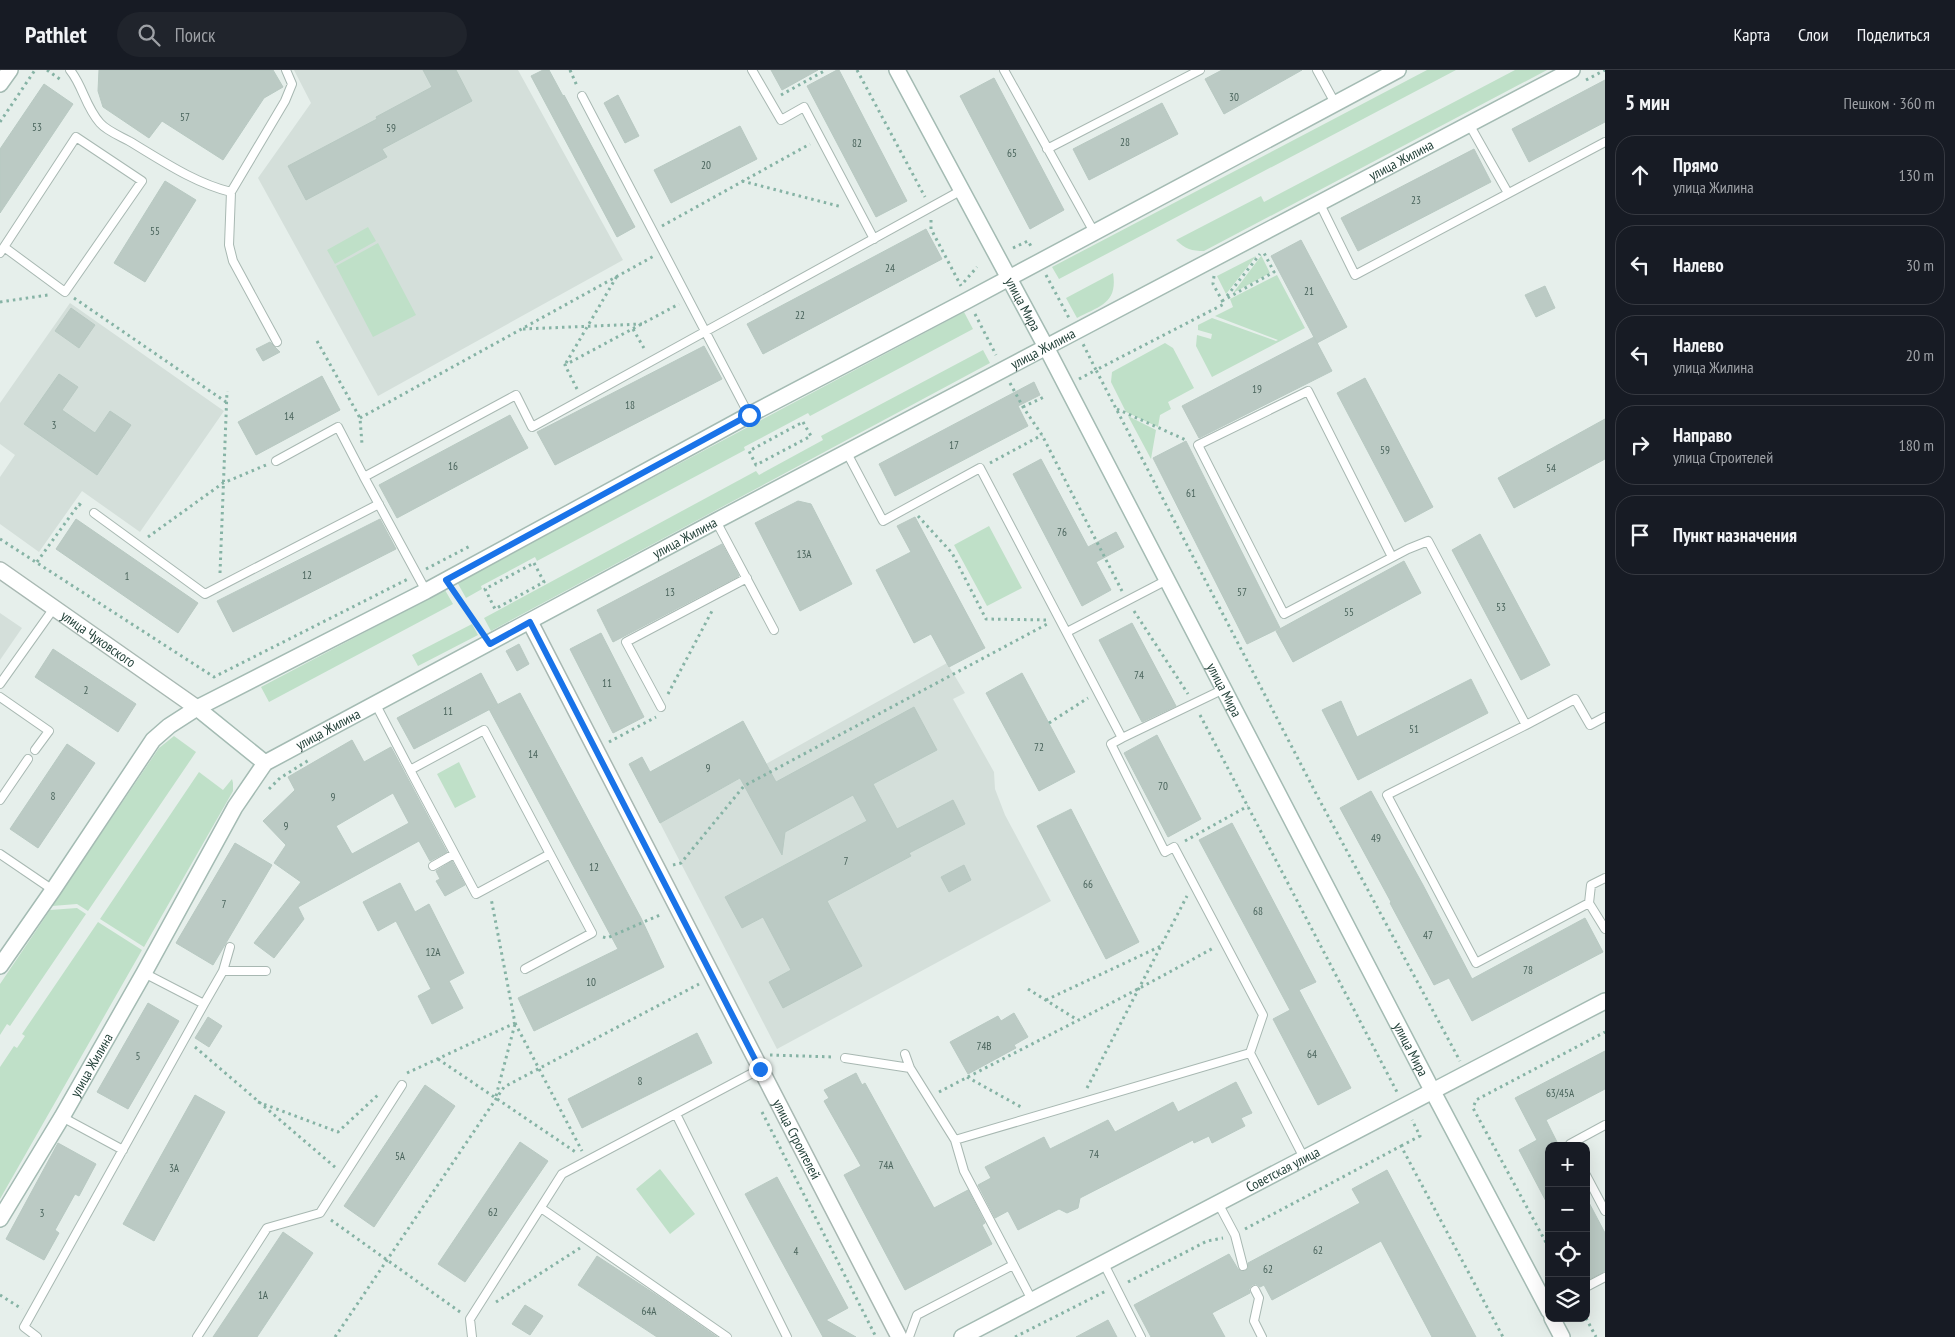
<!DOCTYPE html>
<html lang="ru">
<meta charset="utf-8">
<style>
body{margin:0;font-family:"PT Sans Narrow",sans-serif;background:#20242c;color:#f1f3f6}
.controls{position:absolute;right:15px;bottom:15px;display:grid;overflow:hidden;border-radius:10px;box-shadow:0 5px 20px #0002}
.controls button{width:45px;height:45px;display:grid;place-items:center;padding:0;border:0;border-bottom:1px solid #363941;background:#171b24;color:#f1f3f6;font:25px sans-serif}
.stop{position:absolute;width:15px;height:15px;margin:-11px;border:4px solid #1a73e8;border-radius:50%;background:#fff}
.stop.end{background:#1a73e8;border-color:#fff;box-shadow:0 1px 5px #0008}
.list{margin:0;padding:0;list-style:none}
h2{display:flex;justify-content:space-between;align-items:center;height:65px;margin:0;padding:0 20px;font-size:21px}
h2 small{font-size:16px;font-weight:400;color:#9ea1a6}
.list li{display:grid;grid-template-columns:32px 1fr auto;gap:15px;align-items:center;box-sizing:border-box;height:80px;margin:0 10px 10px;padding:0 10px;border:1px solid #363941;border-radius:20px}
.list b{display:block;font-size:19px;white-space:nowrap}
.list p{margin:0;font-size:16px;white-space:nowrap;color:#9ea1a6}
.list em{font-size:16px;font-style:normal;color:#9ea1a6}
.icon{flex:none;width:28px;height:28px;fill:none;stroke:currentColor;stroke-width:2;stroke-linecap:round;stroke-linejoin:round}
.map{position:relative;flex:none;width:1605px;height:1267px;overflow:hidden}
header{display:flex;align-items:center;gap:30px;box-sizing:border-box;height:70px;padding:0 25px;background:#171b24;border-bottom:1px solid #363941}
header strong{font-size:24px}
nav{display:flex;gap:28px;margin-inline-start:auto;font-size:18px}
.search{width:350px;height:45px;background:#20242c;display:flex;align-items:center;gap:12px;box-sizing:border-box;padding:0 18px;border-radius:28px;color:#9ea1a6;font-size:19px}
main{display:flex}
aside{flex:1;background:#171b24}
.map>svg:first-child{display:block}
</style>
<header>
<strong>Pathlet</strong>
<div class="search"><svg class="icon" aria-label="search" viewBox="0 0 24 24"><circle cx="10" cy="10" r="6"/><path d="M15 15l6 6"/></svg>Поиск</div>
<nav><a>Карта</a><a>Слои</a><a>Поделиться</a></nav>
</header>
<main>
<div class="map">
<svg width="1605" height="1267" viewBox="0 0 1605 1267">
<rect width="100%" height="100%" fill="#e6efeb"/>
<path fill="#d4dfda" d="M294,0H518L623,190L378,326L258,108L311,33Z
M70,233L224,341L140,462L82,421L39,482L0,454V407L15,385L0,374V333Z
M0,543L22,558L0,590Z
M947,593L965,623L953,629L994,702L995,719L1005,745L1051,831L777,979L660,753Z"/>
<path fill="#bfe0c8" d="M1427,0H1456L1059,209L1052,197Z
M1515,0H1547L1204,181C1192,181 1185,179 1176,170L1261,126L1264,132Z
M368,157L376,171L335,194L327,180Z
M378,173L416,245L373,267L336,196Z
M1261,185L1270,203L1233,223L1261,186Z
M1256,186L1226,224L1217,206Z
M1113,203C1118,233 1100,236 1077,248L1066,228Z
M1277,205L1305,258L1212,307L1196,276L1197,265L1211,269L1212,264L1198,260V255L1212,248L1276,271L1278,270L1215,246L1233,237L1230,229Z
M964,242L973,259L810,346L808,343L744,377L745,380L537,491L535,487L481,516L482,519L466,528L457,512Z
M1165,273L1173,278L1194,318L1168,332L1171,339L1160,345L1158,357L1126,342L1111,312L1112,302Z
M983,280L990,293L491,561L484,548L756,401L759,405L823,370L821,366Z
M1128,346L1156,360L1151,389Z
M989,456L1022,518L987,536L954,475Z
M445,520L453,534L269,632L261,617Z
M472,554L478,565L418,596L412,585Z
M174,666L196,682L88,841L77,834L52,836L159,678Z
M459,692L476,727L455,738L437,704Z
M199,702L223,720L232,709L233,713V721L144,877L100,849Z
M77,838L86,844L10,956L7,954L0,965V914L50,840Z
M98,852L142,880L0,1129V997L14,976L17,978L25,966L22,964Z
M660,1099L695,1144L670,1164L636,1119Z"/>
<path fill="#bbcac4" stroke="#b8c9c2" fill-rule="evenodd" d="M99,0H273L283,17L264,28L223,90L162,51L149,68L103,37L98,21Z
M423,0H456L472,31L382,79L387,87L306,130L288,96L377,49L376,47L432,17Z
M543,0H549L563,26L564,25L635,157L617,167L531,6Z
M771,0H818L782,20Z
M837,0H839L907,131L876,147L807,16Z
M1222,0H1302L1224,44L1205,9Z
M994,8L1064,140L1030,159L960,26Z
M1605,10V52L1529,92L1512,59Z
M44,14L73,34L0,143V79Z
M618,25L639,66L625,73L604,33Z
M1162,33L1178,64L1089,110L1073,79Z
M740,56L757,89L671,133L654,100Z
M1474,79L1491,112L1358,181L1341,148Z
M165,111L196,130L145,212L114,193Z
M926,159L942,189L763,284L747,254Z
M1301,170L1347,257L1317,273L1271,186Z
M1545,216L1555,238L1536,247L1525,225Z
M71,238L95,255L79,278L55,261Z
M1314,267L1332,301L1199,368L1182,336Z
M270,272L280,282L263,291L256,279Z
M704,276L722,309L555,395L537,362Z
M59,304L78,317L62,340L95,363L110,341L131,355L97,405L24,354Z
M322,306L340,340L256,385L238,352Z
M1365,308L1433,437L1405,452L1337,323Z
M1034,312L1040,325L1018,336L1028,356L895,426L879,394Z
M510,345L528,378L397,448L379,415Z
M1605,349V389L1514,438L1498,408Z
M1186,371L1280,558L1247,574L1153,388Z
M1041,389L1088,477L1116,462L1124,477L1096,492L1111,520L1082,536L1013,404Z
M798,431L811,434L852,514L800,541L755,453Z
M915,447L985,578L949,597L931,564L914,573L876,500L911,482L897,456Z
M76,449L198,533L178,563L56,479Z
M380,449L396,479L233,562L217,531Z
M1480,464L1550,595L1521,610L1452,480Z
M722,474L739,506L613,572L597,540Z
M1404,491L1421,523L1293,592L1276,561Z
M1132,553L1176,636L1142,652L1099,570Z
M601,563L644,647L613,663L570,579Z
M519,574L529,594L517,601L506,581Z
M53,579L136,634L118,662L35,607Z
M481,603L498,635L414,679L397,648Z
M1022,603L1075,702L1039,721L986,623Z
M1471,609L1488,643L1358,710L1322,640L1341,631L1357,667Z
M520,623L641,848L664,897L534,961L518,928L618,879L489,639Z
M914,637L937,680L873,714L897,759L953,730L965,754L909,783L911,786L827,831L862,896L783,938L769,912L791,900L763,847L742,858L725,827L867,751L853,725L785,762L782,785L740,708L660,753L629,694L642,687L650,702L743,651L776,712Z
M1157,665L1201,749L1168,767L1124,683Z
M352,670L364,692L391,677L447,782L430,791L419,771L298,837L304,849L274,888L254,873L301,812L274,793L286,775L263,751L295,720L288,707ZM393,723L409,753L352,784L336,756Z
M67,674L95,693L38,778L10,759Z
M1371,721L1423,815L1472,909L1585,848L1603,882L1472,951L1449,908L1434,915L1390,833L1391,832L1340,738Z
M1071,739L1139,872L1106,889L1037,756Z
M1232,753L1316,912L1299,920L1351,1018L1318,1035L1273,949L1290,940L1199,770Z
M235,773L272,795L213,895L176,873Z
M452,791L465,815L445,826L436,811L440,809L436,801Z
M964,795L971,810L949,822L941,807Z
M400,813L415,842L429,834L464,903L449,911L463,938L432,954L418,926L431,919L396,851L378,861L363,832Z
M148,933L179,951L128,1039L97,1022Z
M1014,943L1028,967L1014,975L1016,978L968,1004L950,972L998,946L1001,951Z
M208,947L222,956L209,977L195,968Z
M697,963L712,993L582,1058L568,1029Z
M1605,981V1019L1546,1050L1559,1076H1549V1137L1519,1080L1537,1070L1515,1028Z
M856,1003L862,1015L865,1013L934,1138L968,1120L985,1153L982,1155L992,1174L905,1220L844,1105L861,1096L824,1031L829,1028L824,1020Z
M1236,1012L1252,1043L1241,1048L1245,1056L1212,1073L1209,1066L1194,1073L1193,1070L1080,1128L1078,1138L1067,1143L1059,1139L1018,1160L1008,1141L995,1148L978,1115L991,1108L985,1097L1044,1067L1050,1079L1108,1050L1115,1062L1173,1032L1178,1042Z
M425,1015L455,1036L374,1157L344,1136Z
M195,1025L225,1042L154,1171L123,1154Z
M520,1072L548,1091L465,1212L438,1194Z
M58,1073L96,1094L79,1126L75,1124L55,1160L59,1163L44,1190L6,1169Z
M1387,1100L1476,1267H1432L1381,1171L1272,1230L1264,1215L1260,1217L1256,1214L1252,1215L1249,1219L1250,1223L1212,1243L1225,1267H1151L1134,1235L1229,1184L1238,1199L1245,1201L1248,1198V1193L1360,1133L1352,1119Z
M777,1107L848,1238L826,1250L856,1267H823L745,1124Z
M1586,1127L1605,1163V1201L1586,1211Z
M283,1162L313,1183L257,1267H213Z
M597,1186L661,1228L717,1267H657L578,1215Z
M525,1235L543,1246L530,1265L512,1254Z
M1108,1250L1117,1267H1076Z"/>
<g fill="none" stroke-linecap="round" stroke-linejoin="round">
<defs>
<path id="service" d="M70,0C83,16 85,36 100,53C107,61 120,66 129,71C161,90 194,113 231,122
M752,0L781,50L804,37L874,169
M1004,0L1094,162
M1317,0L1335,33
M582,26L749,345
M1469,54L1508,123
M1047,79L1200,0
M1319,132L1355,205L1605,72
M0,183L76,67L142,111L65,222L4,177
M277,272L233,191L229,175L231,122L285,31L292,14L286,0
M847,383L883,451L980,398L1122,668L1111,674L1165,782L1174,777L1263,945L1250,983
M276,391L338,357L364,407
M94,443L205,524L379,434
M716,451L774,560
M1392,487L1308,321L1198,375L1284,544L1408,479L1428,471L1526,655L1387,725L1476,893L1589,833L1605,859
M426,521L364,407L516,325L532,357L962,120
M1067,562L1167,510
M0,614L54,538
M0,627L49,661L35,680
M375,633L410,700L484,660L592,863L525,899
M661,637L626,572L747,508
M1526,655L1575,629L1590,655L1605,647
M1122,668L1224,619
M410,700L476,824L550,784
M0,730L28,689
M0,784L53,820
M433,796L454,784
M1589,833L1591,815L1605,808
M223,901H266
M204,934L223,901L230,877
M905,984L910,998
M845,988L910,998L955,1070L964,1101L1032,1230
M676,1044L787,1267
M62,1047L123,1080
M955,1070L1250,983L1304,1088
M1571,1076L1570,1074L1605,1055
M1586,1105L1605,1141
M1218,1133L1235,1165L1243,1196
M541,1138L727,1267
M1104,1194L1141,1267
M1586,1217L1605,1207
M1255,1220L1259,1228L1254,1251L1262,1267
M37,1267L24,1257L204,934L144,903
M197,1267L267,1158L320,1143L402,1015
M472,1267L470,1249L562,1104L760,999
M909,1267L917,1245L1013,1195"/>
<g id="minor">
<path id="s1" d="M0,500L197,638"/>
<path id="s2" d="M530,552L899,1267"/>
</g>
<g id="secondary">
<path id="s3" d="M897,0L1046,277L1432,1020L1549,1241"/>
<path d="M0,14L10,0"/>
<path d="M197,638L265,693"/>
<path d="M0,896L53,820L153,670L169,656L197,638L426,521L749,345L968,230L1398,0"/>
<path id="s4" d="M0,1149L62,1047L144,903L235,737L265,693L716,451L1572,0"/>
<path d="M1552,1248L1562,1267"/>
<path id="s5" d="M962,1267L1605,931"/>
</g>
</defs>
<use href="#service" stroke="#a8b8b2" stroke-width="10"/>
<use href="#minor" stroke="#a8b8b2" stroke-width="18"/>
<use href="#secondary" stroke="#a4bbb3" stroke-width="18"/>
<path stroke="#86b3a5" stroke-width="3" stroke-dasharray="2.5 4" stroke-linecap="butt" d="M47,0L61,10
M570,0L577,16
M857,0L925,127
M1586,10L1605,0
M781,25L826,0
M0,52L35,0
M742,111L842,137
M931,150V159L961,216
M662,156L810,74
M1013,178L1028,171L1032,178
M1046,205L1069,248
M1214,206L1213,214L1224,234L1096,300L1321,733L1460,991
M964,212L977,197
M1227,226L1260,184
M74,228L226,332
M1222,231L1274,202L1263,181
M0,232L48,225
M975,244L996,285
M523,259L642,254
M633,259L645,280
M317,271L360,348L362,374
M566,293L617,206
M1079,309L1096,300L1083,274
M1010,313L1023,337L1042,365L1122,521
M577,319L565,295L679,234
M1023,337L1046,326
M1117,339L1188,371
M360,348L654,186
M803,352L811,366L756,395L749,381Z
M990,393L1042,365
M918,446L952,483L986,549L1048,550
M148,467L223,413L266,395
M0,469L214,607L408,509
M37,492L79,434L83,437
M534,493L544,512L495,539L485,519Z
M426,499L472,475
M220,503L227,321
M454,522L480,560
M1134,541L1188,624
M668,624L712,541
M1200,645L1397,1022
M1049,653L1088,628
M609,672L656,647
M269,719L280,708L309,690
M1185,771L1248,736
M673,795L681,793L744,716L1049,553
M603,867L607,868L662,844
M1028,919L1076,949
M1046,930L1161,876
M515,953L582,1081
M195,977L336,1098
M770,985L834,987
M438,989L577,1083
M407,1003L515,953L491,828
M967,1007L1021,1037
M1087,1018L1187,826
M939,1022C1031,974 1124,928 1215,877
M496,1026L515,954
M258,1032L338,1062L380,1023
M762,1042L876,1267
M1401,1076L1420,1066L1412,1050
M331,1150L460,1242
M1245,1159L1401,1076L1503,1267
M1549,1178L1473,1038L1476,1030L1605,962
M1128,1212L1207,1171L1223,1168
M0,1225L22,1239
M496,1232L580,1178
M1586,1248L1596,1267
M335,1267L504,1017L699,914
M1015,1267L1106,1221"/>
<use href="#service" stroke="#fff" stroke-width="8"/>
<use href="#minor" stroke="#fff" stroke-width="15"/>
<use href="#secondary" stroke="#fff" stroke-width="15"/>
</g>
<g fill="none" stroke-linecap="round" stroke-linejoin="round">
<path stroke="#1a73e8" stroke-width="6" d="M749,345L446,510L490,574L530,552L760,999"/>
</g>
<g text-anchor="middle" dominant-baseline="central" stroke-width="4" stroke-linejoin="round" paint-order="stroke">
<g font-size="11" fill="#4a645c">
<text x="1234" y="27">30</text>
<text x="185" y="47">57</text>
<text x="37" y="57">53</text>
<text x="391" y="58">59</text>
<text x="1125" y="72">28</text>
<text x="857" y="73">82</text>
<text x="1012" y="83">65</text>
<text x="706" y="95">20</text>
<text x="1416" y="130">23</text>
<text x="155" y="161">55</text>
<text x="890" y="198">24</text>
<text x="1309" y="221">21</text>
<text x="800" y="245">22</text>
<text x="1257" y="319">19</text>
<text x="630" y="335">18</text>
<text x="289" y="346">14</text>
<text x="54" y="355">3</text>
<text x="954" y="375">17</text>
<text x="1385" y="380">59</text>
<text x="453" y="396">16</text>
<text x="1551" y="398">54</text>
<text x="1191" y="423">61</text>
<text x="1062" y="462">76</text>
<text x="804" y="484">13А</text>
<text x="307" y="505">12</text>
<text x="127" y="506">1</text>
<text x="670" y="522">13</text>
<text x="1242" y="522">57</text>
<text x="1501" y="537">53</text>
<text x="1349" y="542">55</text>
<text x="1139" y="605">74</text>
<text x="607" y="613">11</text>
<text x="86" y="620">2</text>
<text x="448" y="641">11</text>
<text x="1414" y="659">51</text>
<text x="1039" y="677">72</text>
<text x="533" y="684">14</text>
<text x="708" y="698">9</text>
<text x="1163" y="716">70</text>
<text x="53" y="726">8</text>
<text x="333" y="727">9</text>
<text x="286" y="756">9</text>
<text x="1376" y="768">49</text>
<text x="846" y="791">7</text>
<text x="594" y="797">12</text>
<text x="1088" y="814">66</text>
<text x="224" y="834">7</text>
<text x="1258" y="841">68</text>
<text x="1428" y="865">47</text>
<text x="433" y="882">12А</text>
<text x="1528" y="900">78</text>
<text x="591" y="912">10</text>
<text x="984" y="976">74В</text>
<text x="1312" y="984">64</text>
<text x="138" y="986">5</text>
<text x="640" y="1011">8</text>
<text x="1560" y="1023">63/45А</text>
<text x="1094" y="1084">74</text>
<text x="400" y="1086">5А</text>
<text x="886" y="1095">74А</text>
<text x="174" y="1098">3А</text>
<text x="493" y="1142">62</text>
<text x="42" y="1143">3</text>
<text x="1318" y="1180">62</text>
<text x="796" y="1181">4</text>
<text x="1268" y="1199">62</text>
<text x="263" y="1225">1А</text>
<text x="649" y="1241">64А</text>
</g>
<g font-size="14" fill="#24423a" stroke="#f7fbf9">
<text stroke="none"><textPath href="#s4" startOffset="1814">улица Жилина</textPath></text>
<text stroke="none"><textPath href="#s3" startOffset="266">улица Мира</textPath></text>
<text stroke="none"><textPath href="#s4" startOffset="1409">улица Жилина</textPath></text>
<text stroke="none"><textPath href="#s4" startOffset="1004">улица Жилина</textPath></text>
<text stroke="none"><textPath href="#s1" startOffset="120">улица Чуковского</textPath></text>
<text stroke="none"><textPath href="#s3" startOffset="701">улица Мира</textPath></text>
<text stroke="none"><textPath href="#s4" startOffset="599">улица Жилина</textPath></text>
<text stroke="none"><textPath href="#s3" startOffset="1106">улица Мира</textPath></text>
<text stroke="none"><textPath href="#s4" startOffset="179">улица Жилина</textPath></text>
<text stroke="none"><textPath href="#s2" startOffset="582">улица Строителей</textPath></text>
<text stroke="none"><textPath href="#s5" startOffset="362">Советская улица</textPath></text>
</g>
</g>
</svg>
<div class="controls">
<button>+</button>
<button>−</button>
<button><svg class="icon" aria-label="locate" viewBox="0 0 24 24"><circle cx="12" cy="12" r="6"/><path d="M12 2v4M12 18v4M2 12h4M18 12h4"/></svg></button>
<button><svg class="icon" aria-label="layers" viewBox="0 0 24 24"><path d="M12 4l9 5-9 5-9-5zM3 14l9 5 9-5"/></svg></button>
</div>
<div class="stop" style="left:749px;top:345px"></div>
<div class="stop end" style="left:760px;top:999px"></div>
</div>
<aside>
<h2>5 мин<small>Пешком · 360 m</small></h2>
<ul class="list">
<li><svg class="icon" aria-label="ahead" viewBox="0 0 24 24"><path d="M12 20V5M6 11l6-6 6 6"/></svg><div><b>Прямо</b><p>улица Жилина</p></div><em>130 m</em></li>
<li><svg class="icon" aria-label="left" viewBox="0 0 24 24"><path d="M17 20v-9H6M10 6l-5 5 5 5"/></svg><div><b>Налево</b></div><em>30 m</em></li>
<li><svg class="icon" aria-label="left" viewBox="0 0 24 24"><path d="M17 20v-9H6M10 6l-5 5 5 5"/></svg><div><b>Налево</b><p>улица Жилина</p></div><em>20 m</em></li>
<li><svg class="icon" aria-label="right" viewBox="0 0 24 24"><path d="M7 20v-9h11M14 6l5 5-5 5"/></svg><div><b>Направо</b><p>улица Строителей</p></div><em>180 m</em></li>
<li><svg class="icon" aria-label="arrive" viewBox="0 0 24 24"><path d="M6 21V4h12l-3 4 3 4H6"/></svg><div><b>Пункт назначения</b></div></li>
</ul>
</aside>
</main>
